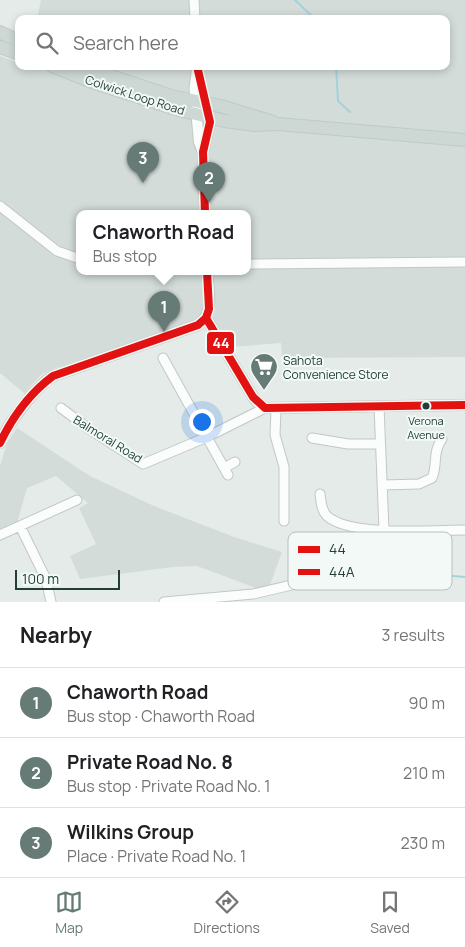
<!DOCTYPE html>
<meta charset="utf-8">
<style>
body{margin:0;font-family:Manrope,sans-serif;background:#f2f2f2;color:#202124}
.scale{position:absolute;left:15px;bottom:12px;width:105px;box-sizing:border-box;padding-left:5px;border:2px solid #213f37;border-top:0;font-size:14px;line-height:18px;white-space:nowrap;color:#213f37;-webkit-text-stroke:4px #f3f9f6;paint-order:stroke}
.you{position:absolute;left:201px;top:421px;width:18px;height:18px;margin:-12px;border:4px solid #fff;border-radius:50%;background:#1a73e8;box-shadow:0 0 0 8px #1a73e833}
.badge{display:grid;place-items:center;width:32px;height:32px;border-radius:50%;background:#667b75;color:#fff;font-size:16px;font-weight:700}
.pin{position:absolute;translate:-50% -41px;filter:drop-shadow(0 1px 2px #0008)}
.pin::after{content:'';position:absolute;top:26px;width:18px;height:15px;background:inherit;clip-path:polygon(0 0,100% 0,50% 100%)}
.popup{position:absolute;left:76px;top:210px;width:175px;height:65px;box-sizing:border-box;display:grid;place-content:center;border-radius:10px;background:#fff;filter:drop-shadow(0 1px 4px #0005);font-size:16px;white-space:nowrap;color:#757577}
.popup b{font-size:19px;color:#202124}
.popup::after{content:'';position:absolute;left:50%;top:100%;margin-left:-10px;border:10px solid transparent;border-top-color:#fff}
.list{margin:0;padding:0;list-style:none}
h2{display:flex;justify-content:space-between;align-items:center;height:65px;margin:0;padding:0 20px;font-size:21px}
h2 small{font-size:16px;font-weight:400;color:#757577}
.list li{display:grid;grid-template-columns:32px 1fr auto;gap:15px;align-items:center;box-sizing:border-box;height:70px;padding:0 20px;border-top:1px solid #e0e0e0}
.list b{display:block;font-size:19px;white-space:nowrap}
.list p{margin:0;font-size:16px;white-space:nowrap;color:#757577}
.list em{font-size:16px;font-style:normal;color:#757577}
.icon{flex:none;width:28px;height:28px;fill:none;stroke:currentColor;stroke-width:2;stroke-linecap:round;stroke-linejoin:round}
.map{position:relative;flex:none;width:465px;height:602px;overflow:hidden}
.search{position:absolute;background:#fff;box-shadow:0 2px 8px #0003;left:15px;right:15px;top:15px;height:55px;display:flex;align-items:center;gap:12px;box-sizing:border-box;padding:0 18px;border-radius:10px;color:#757577;font-size:19px}
.sheet{height:275px;background:#fff}
nav{display:flex;justify-content:space-around;align-items:center;box-sizing:border-box;height:70px;border-top:1px solid #e0e0e0;background:#fff;font-size:14px;color:#757577}
nav a{display:grid;justify-items:center;gap:2px}
nav .on{color:#667b75}
.map>svg:first-child{display:block}
</style>
<div class="map">
<svg width="465" height="602" viewBox="0 0 465 602">
<rect width="100%" height="100%" fill="#e5ebe8"/>
<path fill="#d3dcd8" fill-rule="evenodd" d="M41,0H465V357L282,358L281,343L230,347L212,318L55,368L42,374L34,382L25,394L0,373V56L19,63V66H446V19H37ZM80,213H248V271H80Z
M17,428L90,476L154,506L234,537L282,552L270,585L256,588L197,566L173,567L80,579L70,556L96,544L79,508L88,503L56,476L27,488L17,523L0,530V466L7,443Z"/>
<g fill="none" stroke-linecap="round" stroke-linejoin="round">
<path stroke="#a4d2da" stroke-width="2" d="M295,0L315,19
M336,66L338,101L350,112
M425,571L428,574L465,577"/>
<defs>
<path id="minor" d="M194,0L195,19
M197,71L206,103
M195,101L194,88L197,66
M0,206L57,251L80,259
M248,264L465,262
M163,358L228,475
M379,406L384,530
M61,408L89,429L143,464L207,437L265,408
M276,409L275,435L284,467V521
M312,438L348,444H380
M224,468L235,462
M383,485L419,484L432,478C438,464 432,453 442,439
M320,494C321,501 321,510 327,516C350,537 433,530 465,530
M20,526L46,579L51,602
M0,535L77,500
M164,602L253,594L313,580L329,579"/>
<path id="tertiary" d="M196,109L199,142L203,152
M205,213L203,152L210,122L206,103
M206,318L253,397L258,403L265,408L465,405
M0,443C7,425 36,386 53,376L198,325C215,314 208,289 207,271"/>
<path id="primary" d="M0,32L19,41
M0,47L19,54
M52,66L92,82L179,110L225,121L254,125L278,124L465,140
M81,66L171,96L221,106L273,122"/>
</defs>
<use href="#minor" stroke="#c2c8c5" stroke-width="11"/>
<use href="#tertiary" stroke="#c2c8c5" stroke-width="12"/>
<use href="#primary" stroke="#c1cac7" stroke-width="14"/>
<use href="#minor" stroke="#fbfcfc" stroke-width="9"/>
<use href="#tertiary" stroke="#fbfcfc" stroke-width="10"/>
<use href="#primary" stroke="#cdd7d4" stroke-width="12"/>
<defs>
<path id="bus-1" d="M0,443C12,418 30,393 53,376L198,325L206,318L253,397L265,408L465,405"/>
<path id="bus-2" d="M197,66L210,122L203,152L205,213
M206,318L209,309L207,271"/>
</defs>
<use href="#bus-1" stroke="#f3f9f6" stroke-width="11"/>
<use href="#bus-2" stroke="#f3f9f6" stroke-width="11"/>
<use href="#bus-1" stroke="#e21212" stroke-width="8"/>
<use href="#bus-2" stroke="#e21212" stroke-width="8"/>
</g>
<defs>
<symbol id="supermarket-pin" viewBox="-11 -11 22 30"><path d="M0 17L-7.5 6A9.5 9.5 0 1 1 7.5 6Z" fill="#667b75" stroke="#f3f9f6"/><path d="M-6-5.5h2.5l.6 2H6L4.5 2H-2.5L-4.4-4H-6ZM-1.5 3.2a1.3 1.3 0 1 0 .1 0ZM3 3.2a1.3 1.3 0 1 0 .1 0Z" fill="#fff"/></symbol>
</defs>
<g fill-rule="evenodd">
<use href="#supermarket-pin" x="248" y="351" width="32" height="43"/>
</g>
<circle fill="#213f37" stroke="#f3f9f6" stroke-width="2" cx="426" cy="406" r="4.5"/>
<g text-anchor="middle" dominant-baseline="central" stroke-width="4" stroke-linejoin="round" paint-order="stroke">
<g font-size="11" fill="#213f37" stroke="#f3f9f6">
<text x="426" y="420">Verona<tspan x="426" dy="14">Avenue</tspan></text>
</g>
<g font-size="12" fill="#213f37" stroke="#f3f9f6">
<text transform="translate(135 95) rotate(18)">Colwick Loop Road</text>
<text transform="translate(108 439) rotate(32)">Balmoral Road</text>
</g>
<g font-size="12" fill="#213f37" stroke="#f3f9f6" text-anchor="start">
<text x="283" y="360">Sahota<tspan x="283" dy="14">Convenience Store</tspan></text>
</g>
</g>
<rect x="288" y="532" width="164" height="58" rx="8" fill="#f3f9f6" stroke="#b4c1bd" stroke-width="1"/>
<rect x="298" y="546" width="22" height="7" fill="#e21212"/>
<rect x="298" y="569" width="22" height="6" fill="#e21212"/>
<g font-size="14" fill="#213f37">
<text x="329" y="554">44</text>
<text x="329" y="577">44A</text>
</g>
<rect stroke="#f3f9f6" stroke-width="2" x="206" y="331" width="29" height="24" rx="5" fill="#e21212"/>
<g font-size="14" text-anchor="middle" font-weight="bold" fill="#fff">
<text x="221" y="348">44</text>
</g>
</svg>
<div class="scale">100 m</div>
<div class="you"></div>
<div class="pin badge" style="left:164px;top:332px">1</div>
<div class="popup"><b>Chaworth Road</b>Bus stop</div>
<div class="pin badge" style="left:209px;top:203px">2</div>
<div class="pin badge" style="left:143px;top:183px">3</div>
<div class="search"><svg class="icon" aria-label="search" viewBox="0 0 24 24"><circle cx="10" cy="10" r="6"/><path d="M15 15l6 6"/></svg>Search here</div>
</div>
<section class="sheet">
<h2>Nearby<small>3 results</small></h2>
<ul class="list">
<li><span class="badge">1</span><div><b>Chaworth Road</b><p>Bus stop · Chaworth Road</p></div><em>90 m</em></li>
<li><span class="badge">2</span><div><b>Private Road No. 8</b><p>Bus stop · Private Road No. 1</p></div><em>210 m</em></li>
<li><span class="badge">3</span><div><b>Wilkins Group</b><p>Place · Private Road No. 1</p></div><em>230 m</em></li>
</ul>
</section>
<nav>
<a class="on"><svg class="icon" aria-label="map" viewBox="0 0 24 24"><path d="M3 6l6-2 6 2 6-2v14l-6 2-6-2-6 2zM9 4v14M15 6v14"/></svg>Map</a>
<a><svg class="icon" aria-label="directions" viewBox="0 0 24 24"><path d="M12 3l9 9-9 9-9-9zM9 14v-3h6M13 9l2 2-2 2"/></svg>Directions</a>
<a><svg class="icon" aria-label="saved" viewBox="0 0 24 24"><path d="M7 4h10v16l-5-4-5 4z"/></svg>Saved</a>
</nav>
